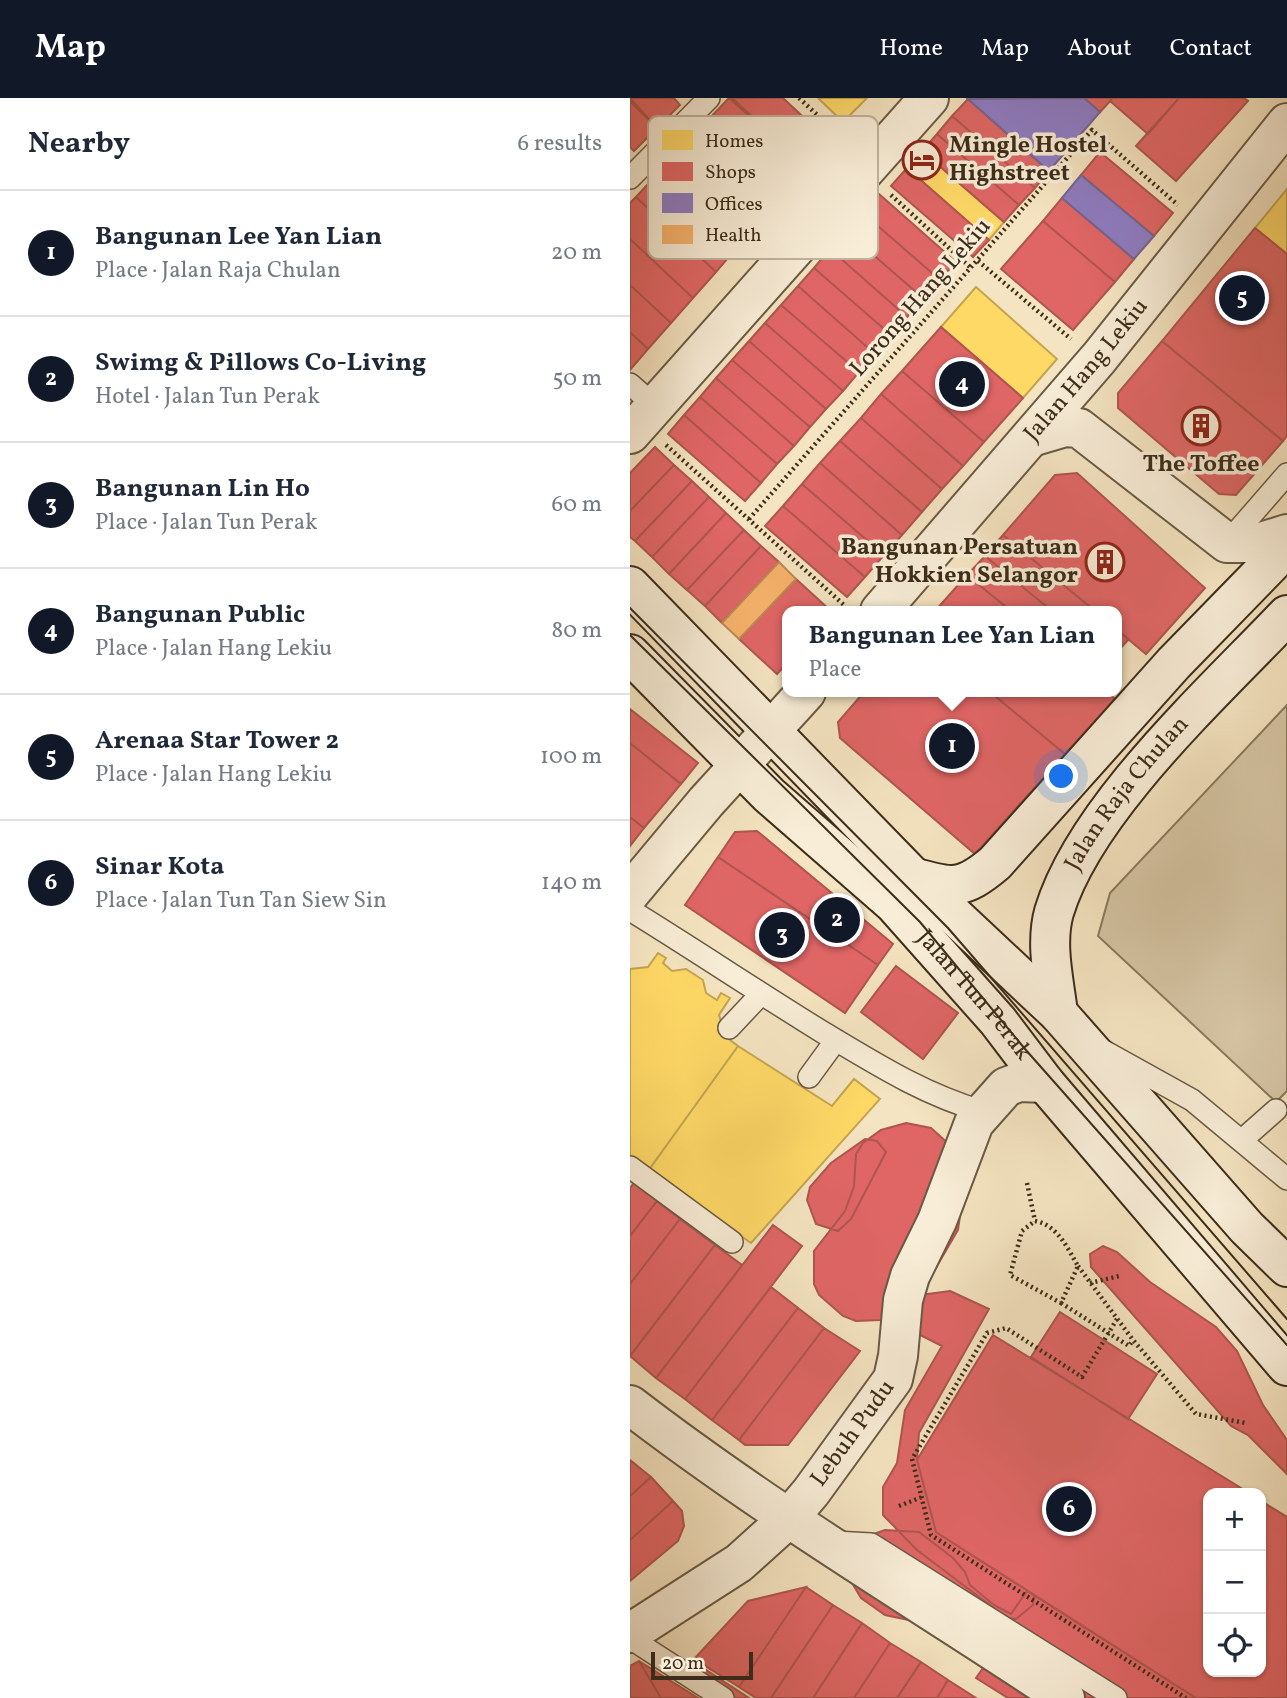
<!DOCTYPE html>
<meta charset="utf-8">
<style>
body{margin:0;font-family:Vollkorn,serif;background:#f2f2f3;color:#1f2937}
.controls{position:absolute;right:21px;bottom:21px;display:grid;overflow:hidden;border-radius:14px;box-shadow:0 2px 5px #0004}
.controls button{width:63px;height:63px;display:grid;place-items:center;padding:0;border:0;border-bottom:2px solid #e0e1e3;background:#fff;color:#1f2937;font:35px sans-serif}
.scale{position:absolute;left:21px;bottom:18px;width:102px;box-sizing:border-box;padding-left:7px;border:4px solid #3c2c19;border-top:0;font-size:19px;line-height:24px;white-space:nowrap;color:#3c2c19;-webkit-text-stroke:5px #f8edd7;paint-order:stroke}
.you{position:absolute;left:432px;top:679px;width:24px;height:24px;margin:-18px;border:5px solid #fff;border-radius:50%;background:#1a73e8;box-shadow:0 0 0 10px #1a73e833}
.badge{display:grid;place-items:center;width:46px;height:46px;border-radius:50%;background:#111827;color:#fff;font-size:23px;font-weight:700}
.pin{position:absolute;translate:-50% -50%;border:4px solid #fff;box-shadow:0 2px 7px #0006}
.popup{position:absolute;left:152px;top:508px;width:340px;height:91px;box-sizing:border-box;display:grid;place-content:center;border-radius:14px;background:#fff;filter:drop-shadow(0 2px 5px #0005);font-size:23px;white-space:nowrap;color:#747a83}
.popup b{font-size:26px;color:#1f2937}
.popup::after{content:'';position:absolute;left:50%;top:100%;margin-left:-14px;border:14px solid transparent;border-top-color:#fff}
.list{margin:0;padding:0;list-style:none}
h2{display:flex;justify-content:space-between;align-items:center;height:91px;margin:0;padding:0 28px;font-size:30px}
h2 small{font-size:23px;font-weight:400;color:#747a83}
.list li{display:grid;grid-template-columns:46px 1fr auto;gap:21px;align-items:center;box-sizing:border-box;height:126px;padding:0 28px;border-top:2px solid #e0e1e3}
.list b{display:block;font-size:26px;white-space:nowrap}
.list p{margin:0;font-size:23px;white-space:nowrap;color:#747a83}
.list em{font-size:23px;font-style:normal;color:#747a83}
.icon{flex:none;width:38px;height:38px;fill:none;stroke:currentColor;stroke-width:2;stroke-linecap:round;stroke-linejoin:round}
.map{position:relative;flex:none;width:657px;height:1600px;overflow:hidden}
header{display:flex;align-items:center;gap:42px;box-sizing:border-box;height:98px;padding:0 35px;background:#111827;color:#fff}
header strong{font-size:33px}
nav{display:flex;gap:38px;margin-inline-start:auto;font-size:24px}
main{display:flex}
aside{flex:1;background:#fff}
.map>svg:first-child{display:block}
</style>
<header>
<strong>Map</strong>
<nav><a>Home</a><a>Map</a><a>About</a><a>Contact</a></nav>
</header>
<main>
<aside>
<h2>Nearby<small>6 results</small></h2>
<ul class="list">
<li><span class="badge">1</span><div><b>Bangunan Lee Yan Lian</b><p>Place · Jalan Raja Chulan</p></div><em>20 m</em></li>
<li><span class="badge">2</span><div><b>Swimg &amp; Pillows Co-Living</b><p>Hotel · Jalan Tun Perak</p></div><em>50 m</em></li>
<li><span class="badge">3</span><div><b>Bangunan Lin Ho</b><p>Place · Jalan Tun Perak</p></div><em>60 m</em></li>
<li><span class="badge">4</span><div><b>Bangunan Public</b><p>Place · Jalan Hang Lekiu</p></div><em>80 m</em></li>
<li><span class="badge">5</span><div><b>Arenaa Star Tower 2</b><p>Place · Jalan Hang Lekiu</p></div><em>100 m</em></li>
<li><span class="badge">6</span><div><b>Sinar Kota</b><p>Place · Jalan Tun Tan Siew Sin</p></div><em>140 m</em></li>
</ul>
</aside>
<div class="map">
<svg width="657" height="1600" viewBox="0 0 657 1600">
<rect width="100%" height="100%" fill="#f5e4c1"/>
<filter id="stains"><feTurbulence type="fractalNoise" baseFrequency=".00286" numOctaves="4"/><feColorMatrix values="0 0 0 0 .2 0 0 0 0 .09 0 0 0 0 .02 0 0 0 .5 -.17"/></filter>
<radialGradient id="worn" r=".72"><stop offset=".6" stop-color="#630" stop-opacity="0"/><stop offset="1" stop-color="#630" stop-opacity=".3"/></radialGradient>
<path fill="#d6c5a4" stroke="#89785e" stroke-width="2" d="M657,607V993L646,1004L468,838L480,795Z"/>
<path fill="#ffd966" stroke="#c4a54f" stroke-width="2" d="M188,0H237L213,24Z
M292,53L374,124L359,142L277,70Z
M657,91V156L625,130Z
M346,189L427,261L393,300L311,229Z
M28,855L36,860L33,865L42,873L56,871L73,882L76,895L87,902L91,895L100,900L89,917L96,939L108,948L18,1073L0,1060V871L18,869Z
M28,855L36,860L33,865L42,873L56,871L73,882L76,895L87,902L91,895L100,900L89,917L96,939L108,948L202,1008L224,981L250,1001L121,1145L0,1060V871L18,869Z"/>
<path fill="#e06666" stroke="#af554f" stroke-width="2" d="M0,0H44L50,7L27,30Z
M99,0L177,69L155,95L77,23Z
M102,0H153L200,44L177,69Z
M454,0H483L470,14Z
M483,0H549L518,36L480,3Z
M549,0H614L618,3L546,83L506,48Z
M338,1L419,73L405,90L322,18Z
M0,3L27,30L4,53L0,49Z
M322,18L405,90L389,107L307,36Z
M77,23L155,95L132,121L53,49Z
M307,36L389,107L374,124L292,53Z
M53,49L132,121L109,147L30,73Z
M470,54L543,115L524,138L451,77Z
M277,70L359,142L343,159L261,88Z
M30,73L109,147L86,174L6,99Z
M249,96L326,164L310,182L233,115Z
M6,99L86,174L63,200L0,141V105Z
M432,100L504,161L485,184L413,123Z
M233,115L310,182L294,201L216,133Z
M413,123L485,184L443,232L371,171Z
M625,130L657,156V338L653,343L532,243Z
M216,133L294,201L277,219L200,151Z
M0,141L63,200L41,225L0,187Z
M200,151L277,219L261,237L184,170Z
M184,170L261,237L245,256L168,188Z
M0,187L41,225L18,251L0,234Z
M168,188L245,256L229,274L151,207Z
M151,207L229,274L213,293L135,225Z
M135,225L213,293L196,311L119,243Z
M311,229L393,300L354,344L272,273Z
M0,234L18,251L0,272Z
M119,243L196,311L180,329L102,262Z
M532,243L653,343L606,397L589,396L488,310V295Z
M102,262L180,329L164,348L86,280Z
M272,273L354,344L333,368L251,296Z
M86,280L164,348L147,366L70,299Z
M251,296L333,368L312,391L231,320Z
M70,299L147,366L131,385L54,317Z
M54,317L131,385L115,403L38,336Z
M231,320L312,391L292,414L210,343Z
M210,343L292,414L272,437L190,365Z
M25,349L44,367L0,413V375Z
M190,365L272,437L254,457L172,386Z
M44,367L62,383L5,443L0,439V413Z
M447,375L575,490L516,556L486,531V513H465L373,437L425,377Z
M62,383L79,399L22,459L5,443Z
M172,386L254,457L235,479L153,408Z
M79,399L96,415L39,476L22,459Z
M153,408L235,479L217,499L135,428Z
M96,415L114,432L57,492L39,476Z
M114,432L131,448L75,508L57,492Z
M373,437L465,513H422L355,458Z
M131,448L149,464L92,525L75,508Z
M355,458L422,513H381L337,477Z
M337,477L381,513H305Z
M166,481L201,513H158V564L147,576L109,541Z
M486,531L499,541L486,555Z
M234,594H360L435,656L345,756L210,640L208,624Z
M360,594H477L485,601L435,656Z
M0,611L68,665L51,686L0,645Z
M0,645L51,686L14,730L0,719Z
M0,719L14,730L0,748Z
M127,733L263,846L248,867L88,759L105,734Z
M88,759L248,867L215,915L55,807Z
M266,868L328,915L293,961L231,914Z
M276,1025L301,1030L322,1049L331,1111L328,1132L297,1185L264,1217L251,1222L226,1223L213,1218L189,1197L184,1186V1153L215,1113L224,1088L226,1056L233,1045L251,1032Z
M235,1041L247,1043L256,1054L221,1121L208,1133L186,1126L177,1102L180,1089L201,1065Z
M4,1085L27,1103L0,1138V1090Z
M27,1103L50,1121L0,1186V1138Z
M50,1121L85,1147L0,1258V1186Z
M143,1127L172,1148L55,1301L26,1280Z
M85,1147L112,1167L26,1280L0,1258Z
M473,1148L487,1154L520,1184L586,1229L607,1253L633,1307L657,1342V1376L618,1337L601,1328L461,1169L460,1156Z
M141,1189L168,1210L82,1322L55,1301Z
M320,1193L359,1211L289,1335L287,1362L306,1434L404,1497L403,1507L386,1521L377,1520L287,1452L253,1417V1389L267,1365L275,1312L312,1248L286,1235L291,1197Z
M168,1210L194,1230L109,1342L82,1322Z
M430,1214L527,1276L498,1321L401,1259Z
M194,1230L230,1253L158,1347H115L109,1342Z
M363,1237L619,1395H578V1574H631V1403L657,1419V1600H566L306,1434L287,1362Z
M0,1362L21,1379L0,1398Z
M21,1379L43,1403L0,1442V1398Z
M43,1403L52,1413L54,1428L48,1443L0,1483V1442Z
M255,1432L289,1434L323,1460L335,1474L340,1487L364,1507L381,1516L397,1493L566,1600H378L346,1580L353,1570L346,1557L288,1524L255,1517L231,1500L215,1473L235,1439Z
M176,1489L109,1589L64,1561L118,1503Z
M176,1489L203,1507L141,1600H126L109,1589Z
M203,1507L232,1525L183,1600H141Z
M232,1525L260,1545L224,1600H183Z
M260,1545L291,1564L267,1600H224Z
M9,1563L68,1600H31Z
M9,1563L31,1600H0V1568Z
M64,1564L119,1600H101L58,1572Z
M291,1564L318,1582L307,1600H267Z
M318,1582L346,1600H307Z"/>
<path fill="#8e7cc3" stroke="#756490" stroke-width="2" d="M454,0L470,14L419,73L338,1Z
M451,77L524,138L504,161L432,100Z"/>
<path fill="#f6b26b" stroke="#be8a52" stroke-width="2" d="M149,464L166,481L109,541L92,525Z"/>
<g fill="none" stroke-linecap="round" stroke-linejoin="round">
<defs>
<path id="service" d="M0,80L79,0
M0,286L26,309
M597,445L657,376
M0,812C65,852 129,895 194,935C246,966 293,996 351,1013
M99,930L131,896
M472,952L562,1002L657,1081
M179,979L206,942
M612,1042L646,1012
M0,1069L102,1144
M205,1444L241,1446L486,1600
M0,1540L93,1600"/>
<g id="minor">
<path d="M0,336L299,0"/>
<path d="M401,339L435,329L449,330L597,445H628L657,436"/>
<path id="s1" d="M0,1535L109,1465L159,1420L181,1394L263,1281L268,1258L273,1202L280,1178L307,1123L344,1025L376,989L389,984L415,985"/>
</g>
<g id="tertiary">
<path id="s2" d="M250,513L469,260L657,25"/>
<path d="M0,795L76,704L176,594"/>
<path d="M0,1307C139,1414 289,1503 435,1600"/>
</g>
<g id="secondary">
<path d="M0,488L283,779L428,915L617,1130L657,1169"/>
<path id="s3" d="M0,556L139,697L264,806L368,923L415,985L657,1268"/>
<path d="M283,779C322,791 333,792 365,765L544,565L657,449"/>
<path id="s4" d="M428,915C424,882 415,846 424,814C455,711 583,595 657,517"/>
</g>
</defs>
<use href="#service" stroke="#6a5a43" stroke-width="24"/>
<use href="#minor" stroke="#6a5a43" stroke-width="42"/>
<use href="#tertiary" stroke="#6a5a43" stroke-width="42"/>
<use href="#secondary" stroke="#3c2c19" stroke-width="42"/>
<path stroke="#3c2c19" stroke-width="4.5" stroke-dasharray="2 3.5" stroke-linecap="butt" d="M169,0L214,42
M261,97L341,170
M348,163L441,241
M36,347L214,507
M119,421L462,32L548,107
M397,1085L405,1123
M405,1123C427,1127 437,1149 448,1168L431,1205L380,1177L392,1133Z
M448,1168L503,1242L566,1316L616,1325
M460,1185L489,1178
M431,1205L499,1248L503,1242
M487,1221L452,1279L376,1230L357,1235L282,1361L301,1437L556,1600
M269,1408L292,1399"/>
<use href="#service" stroke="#f8edd7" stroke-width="21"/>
<use href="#minor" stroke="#f8edd7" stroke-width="38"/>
<use href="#tertiary" stroke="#f8edd7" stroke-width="38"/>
<use href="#secondary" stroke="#f8edd7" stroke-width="38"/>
<path stroke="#3c2c19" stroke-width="2" d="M0,510L318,830L657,1221
M0,537L290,824L395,951L657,1247"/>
</g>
<defs>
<symbol id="hotel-ring" viewBox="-11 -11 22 22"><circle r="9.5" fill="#f8edd7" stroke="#8f2418" stroke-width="1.5"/><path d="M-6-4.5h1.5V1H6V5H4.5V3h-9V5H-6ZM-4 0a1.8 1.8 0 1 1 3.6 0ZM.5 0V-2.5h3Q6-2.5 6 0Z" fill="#8f2418"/></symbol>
<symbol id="building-ring" viewBox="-11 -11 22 22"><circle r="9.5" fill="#f8edd7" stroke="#8f2418" stroke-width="1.5"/><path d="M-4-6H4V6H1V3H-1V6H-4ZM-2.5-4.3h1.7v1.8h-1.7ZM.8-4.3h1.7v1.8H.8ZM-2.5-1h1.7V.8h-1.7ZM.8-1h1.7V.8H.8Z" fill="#8f2418"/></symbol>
</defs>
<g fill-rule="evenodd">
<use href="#hotel-ring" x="270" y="40" width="44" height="44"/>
<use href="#building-ring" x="549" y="306" width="44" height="44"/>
<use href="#building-ring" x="453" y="442" width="44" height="44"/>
</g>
<g text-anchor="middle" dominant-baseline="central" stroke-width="7" stroke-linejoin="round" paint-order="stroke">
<g font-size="24" font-weight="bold" fill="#3c2c19" stroke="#f8edd7" text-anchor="start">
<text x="319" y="48">Mingle Hostel<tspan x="319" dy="28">Highstreet</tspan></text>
<text x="571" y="367" text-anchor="middle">The Toffee</text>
<text x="448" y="450" text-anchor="end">Bangunan Persatuan<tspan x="448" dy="28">Hokkien Selangor</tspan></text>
</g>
<g font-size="24" fill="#3c2c19" stroke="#f8edd7">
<text transform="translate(291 200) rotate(-49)">Lorong Hang Lekiu</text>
<text stroke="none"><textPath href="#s2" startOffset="317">Jalan Hang Lekiu</textPath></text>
<text stroke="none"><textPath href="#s4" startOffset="242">Jalan Raja Chulan</textPath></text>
<text stroke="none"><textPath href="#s3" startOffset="485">Jalan Tun Perak</textPath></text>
<text stroke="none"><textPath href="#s1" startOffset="303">Lebuh Pudu</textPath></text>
</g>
</g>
<rect x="18" y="18" width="230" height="143" rx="10" fill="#f8edd7" stroke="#c0b39e" stroke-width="2"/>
<rect x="32" y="32" width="31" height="20" fill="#ffd966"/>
<rect x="32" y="64" width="31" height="19" fill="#e06666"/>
<rect x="32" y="95" width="31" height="20" fill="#8e7cc3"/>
<rect x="32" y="127" width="31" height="19" fill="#f6b26b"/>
<g font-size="19" fill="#3c2c19">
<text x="75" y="49">Homes</text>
<text x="75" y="80">Shops</text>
<text x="75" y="112">Offices</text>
<text x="75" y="143">Health</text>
</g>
<rect width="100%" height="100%" filter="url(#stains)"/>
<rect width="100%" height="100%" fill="url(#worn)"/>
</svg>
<div class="controls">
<button>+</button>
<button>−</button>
<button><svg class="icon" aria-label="locate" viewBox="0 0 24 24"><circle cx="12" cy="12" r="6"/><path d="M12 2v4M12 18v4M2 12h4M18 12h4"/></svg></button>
</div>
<div class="scale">20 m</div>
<div class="you"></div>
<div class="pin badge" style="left:322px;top:648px">1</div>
<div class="popup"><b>Bangunan Lee Yan Lian</b>Place</div>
<div class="pin badge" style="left:207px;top:822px">2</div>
<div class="pin badge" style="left:152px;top:837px">3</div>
<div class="pin badge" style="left:332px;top:286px">4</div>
<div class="pin badge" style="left:612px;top:200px">5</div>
<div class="pin badge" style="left:439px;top:1411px">6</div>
</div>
</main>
